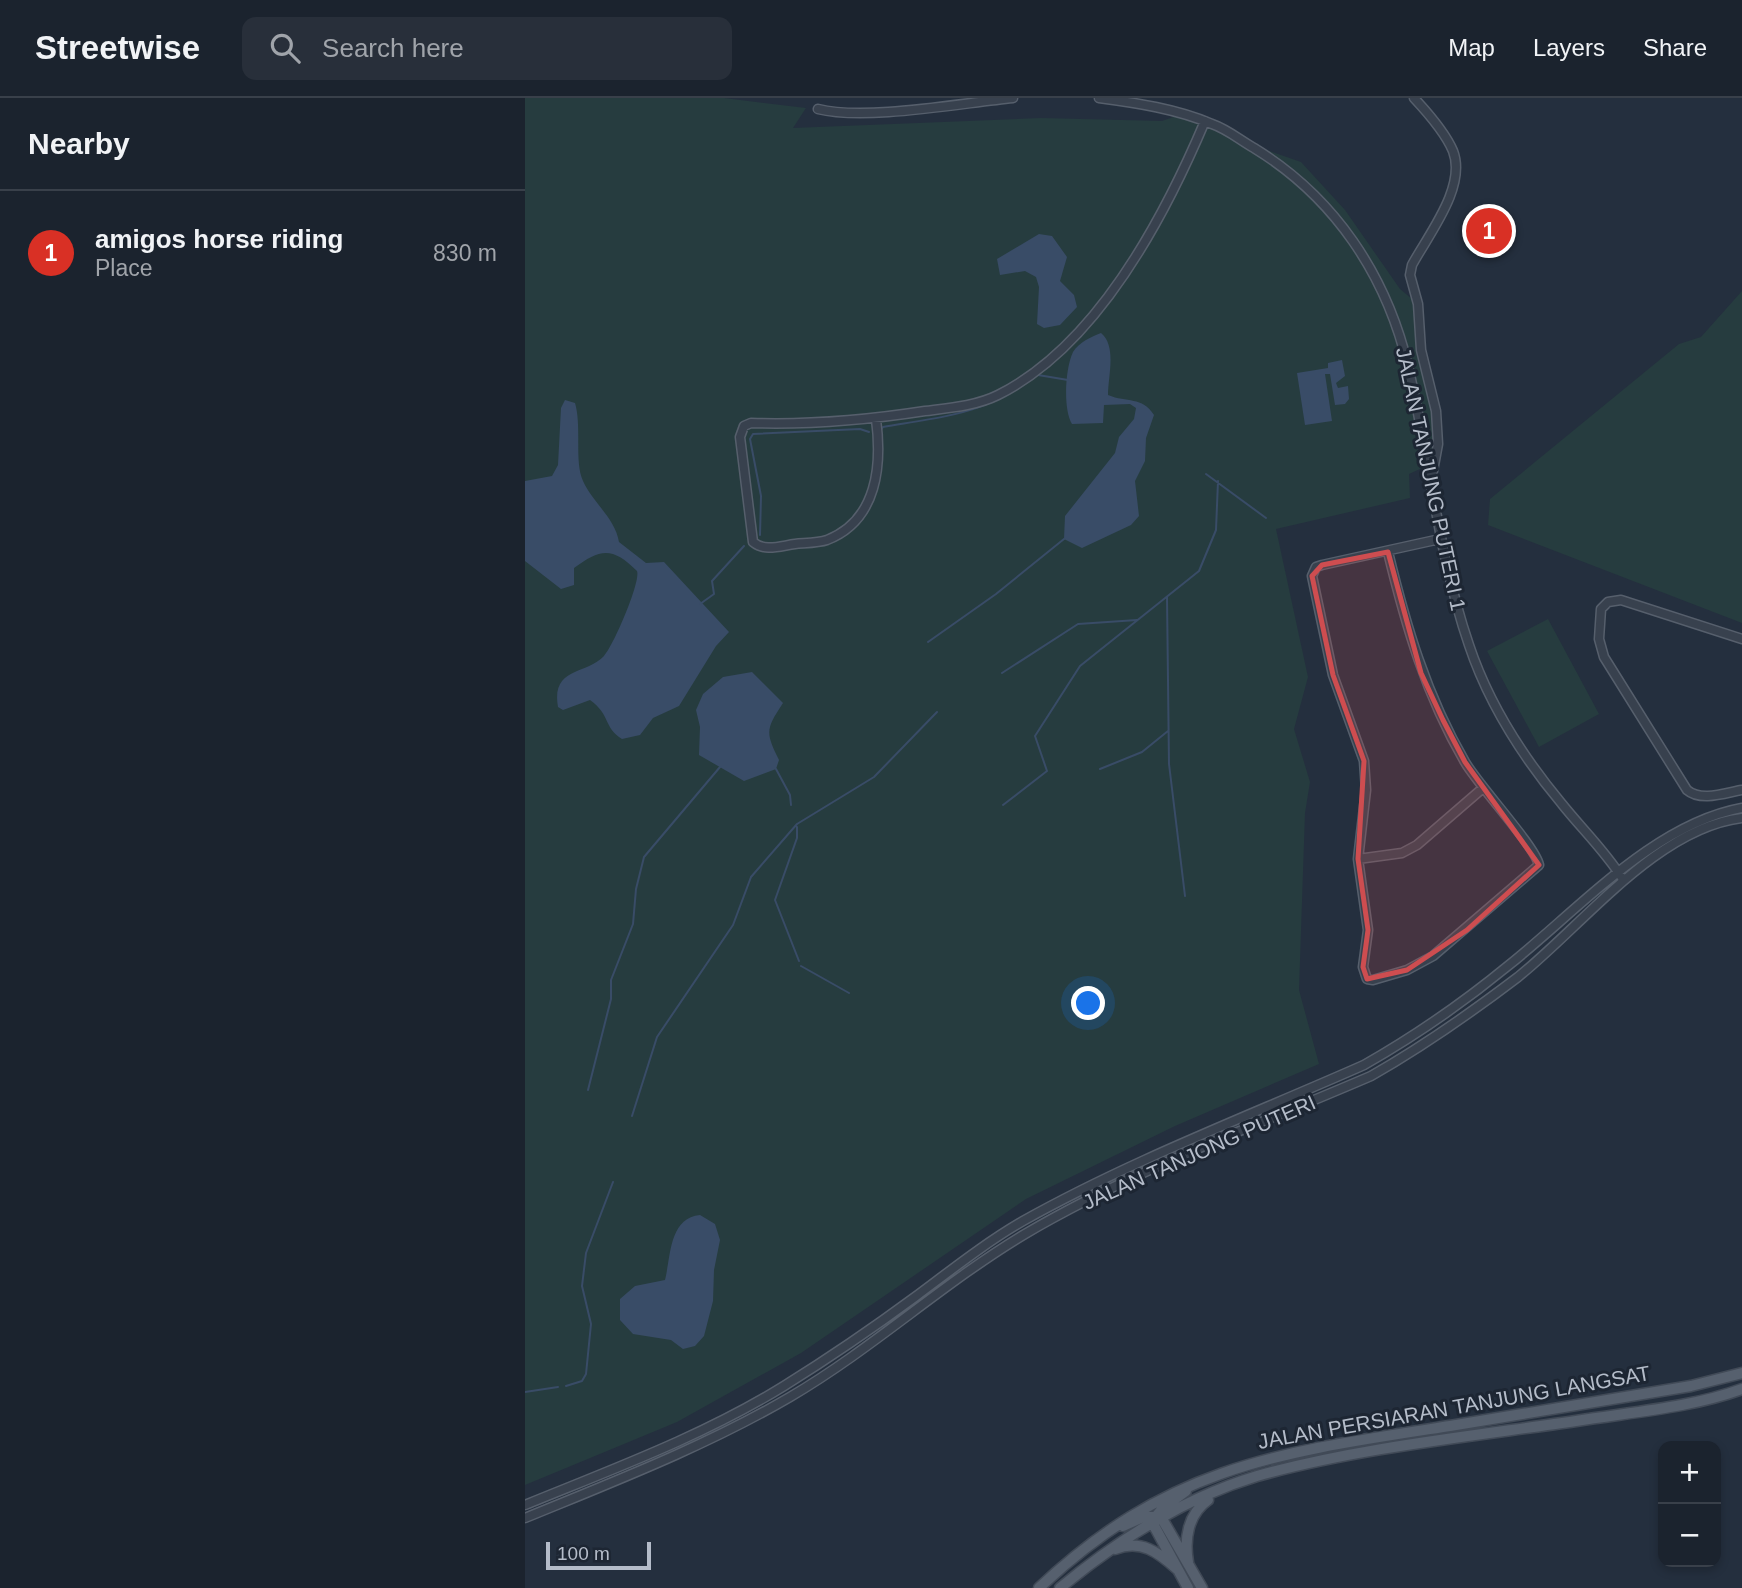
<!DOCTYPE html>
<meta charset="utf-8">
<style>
body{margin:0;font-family:Arial,sans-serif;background:#282f3a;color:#f1f3f6}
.controls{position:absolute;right:21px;bottom:21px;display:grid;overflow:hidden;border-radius:14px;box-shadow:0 4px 10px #0003}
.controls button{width:63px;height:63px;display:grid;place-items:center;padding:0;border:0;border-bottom:2px solid #39404a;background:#1b232e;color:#f1f3f6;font:35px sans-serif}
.scale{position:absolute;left:21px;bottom:18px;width:105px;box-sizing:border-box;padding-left:7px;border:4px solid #b4bcc9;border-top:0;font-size:19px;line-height:24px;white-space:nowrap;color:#b4bcc9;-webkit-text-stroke:5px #1d2633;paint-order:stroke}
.you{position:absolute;left:564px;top:906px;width:24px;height:24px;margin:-18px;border:5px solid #fff;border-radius:50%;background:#1a73e8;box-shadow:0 0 0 10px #1a73e833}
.badge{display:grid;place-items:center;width:46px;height:46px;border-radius:50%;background:#d93025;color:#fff;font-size:23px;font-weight:700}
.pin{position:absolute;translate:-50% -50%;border:4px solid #fff;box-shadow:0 2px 7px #0006}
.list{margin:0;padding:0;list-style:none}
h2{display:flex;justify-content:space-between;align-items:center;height:91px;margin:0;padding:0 28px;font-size:30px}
h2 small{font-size:23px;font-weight:400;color:#a0a4aa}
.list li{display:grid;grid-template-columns:46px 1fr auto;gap:21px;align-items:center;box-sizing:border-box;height:126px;padding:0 28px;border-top:2px solid #39404a}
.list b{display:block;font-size:26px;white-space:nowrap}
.list p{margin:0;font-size:23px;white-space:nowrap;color:#a0a4aa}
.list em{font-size:23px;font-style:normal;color:#a0a4aa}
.icon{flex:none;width:38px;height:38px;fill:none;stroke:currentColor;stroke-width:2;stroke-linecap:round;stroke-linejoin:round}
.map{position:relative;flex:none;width:1217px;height:1490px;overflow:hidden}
header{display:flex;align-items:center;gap:42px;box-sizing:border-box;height:98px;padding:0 35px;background:#1b232e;border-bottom:2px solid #39404a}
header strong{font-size:33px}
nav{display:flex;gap:38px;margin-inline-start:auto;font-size:24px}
.search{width:490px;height:63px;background:#282f3a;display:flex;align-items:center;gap:18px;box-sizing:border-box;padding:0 24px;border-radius:14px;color:#a0a4aa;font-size:26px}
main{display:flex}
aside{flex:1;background:#1b232e}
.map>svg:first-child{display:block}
</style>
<header>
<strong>Streetwise</strong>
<div class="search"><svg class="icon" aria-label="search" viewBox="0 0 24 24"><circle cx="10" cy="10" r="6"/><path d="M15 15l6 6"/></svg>Search here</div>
<nav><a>Map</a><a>Layers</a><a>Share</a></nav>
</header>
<main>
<aside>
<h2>Nearby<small></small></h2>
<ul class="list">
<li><span class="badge">1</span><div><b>amigos horse riding</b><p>Place</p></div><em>830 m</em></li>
</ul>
</aside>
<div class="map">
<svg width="1217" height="1490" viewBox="0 0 1217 1490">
<rect width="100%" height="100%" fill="#242f3e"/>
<path fill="#263c3f" d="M0,0H199L281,10L268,30L516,20L637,23L657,16L721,45L776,64L820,112L875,191L893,206V232L911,313L908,365L884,376L885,400L751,431L783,579L769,631L785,684L780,715L774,892L794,966L650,1028L501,1101L276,1255L152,1324L0,1387Z
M1217,193V525L963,427L965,401L1154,246L1176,239Z
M1023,521L1074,616L1014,649L962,553Z"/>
<path fill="#394c67" d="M514,136L527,138L542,159L535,183L549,197L552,209L535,227L519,230L512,226L514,189L511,179L500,173L475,177L472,161Z
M576,235C592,248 583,278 583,297C602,305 617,298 629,317L621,340L620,363L610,383L614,418L606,427L557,450L539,441L540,418L590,355L594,339L609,321L611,310L605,306L579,307L578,325L547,326C538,311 540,271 548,254C554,244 566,239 576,235Z
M817,262L820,278L811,285L813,290L823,288L824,301L820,306L810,307L805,276H800L807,323L780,327L772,275L803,270V265Z
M40,302L50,305C57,329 49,363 58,383C68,405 90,420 94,444L121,465L139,464L204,534L191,548L154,608L128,620L115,637L97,641C78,629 86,617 65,602L38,612L33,609C26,569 61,577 79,558C88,549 116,484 112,473C87,448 75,451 49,470V487L36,491L0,463V383L27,378L33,367L36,310Z
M227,574L258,605C241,631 240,634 254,662L251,671L219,683L174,657L175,629L171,612L178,596L198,579Z
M175,1117L190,1126L195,1142L189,1172L188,1203L179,1238L170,1248L158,1251L146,1242L108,1236L95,1222V1201L110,1188L140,1182C146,1158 144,1120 175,1117Z"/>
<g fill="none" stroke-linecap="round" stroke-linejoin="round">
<path stroke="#394c67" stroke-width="2" d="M549,244L556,238
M513,277L543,282
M356,332L358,329C429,317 471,315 527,264
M681,376L741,420
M235,437L236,398L225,341L228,336L335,331L344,334
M642,499L644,666L660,798
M175,506L189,496L187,483L219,448
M403,544L471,496L539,441
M477,575L553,526L612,522
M251,671L265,697L266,707
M575,671L617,654L643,633
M478,707L522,673L510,638L555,568L674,473L691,432L693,383
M272,729V740L250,802L274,863
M276,868L324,895
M63,992L86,901V882L108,826L111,791L119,759L195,669
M107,1018L132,939L208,827L226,779L272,726L349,679L412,614
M41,1288L57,1283L61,1276L66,1226L57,1188L61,1155L88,1084
M0,1294L33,1289"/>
<defs>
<path id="minor" d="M574,0C612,5 652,11 687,26C702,31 715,42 729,50C809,99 861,176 883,268C905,361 913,457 944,547C964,607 997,658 1037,706C1056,730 1081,754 1097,780
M889,0C903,15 920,34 928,53C942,89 903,137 887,167L885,177L893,206L896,252L911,313L913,346L908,373
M293,11C341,23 436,5 488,0
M351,321C357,366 353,422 302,442C293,445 280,445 270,446C255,448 240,454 228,444L215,339L219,328L226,325C285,327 342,322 400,313C424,310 451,308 473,297C571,248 639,120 680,23
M863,454C881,528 901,597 940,664C953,687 1010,748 1014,767L908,858L882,872L848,882L842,881L838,869L843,832L833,761L841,692L839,663L808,577L787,478L791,469L797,467L915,441
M1217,541L1096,502L1083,504L1076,511L1074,541L1079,559L1162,692C1176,704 1200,695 1217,692
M833,761L877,755L892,747L958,690
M0,1407C88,1371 178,1338 259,1288C304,1260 348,1230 390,1199C425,1173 460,1145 498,1123C607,1062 724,1018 839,967C890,938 939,904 984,867C1053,812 1129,726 1217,710
M0,1420C90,1383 181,1348 265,1299C347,1251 418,1185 500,1136C609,1072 730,1028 846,978C897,949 947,914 993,879C1057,828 1132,730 1217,720"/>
<path id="major" d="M636,1419L677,1490
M628,1422L639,1409L661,1393
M627,1424L663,1490
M598,1428L618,1419H636
M590,1451C616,1441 633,1454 652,1471
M663,1464C659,1441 663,1416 683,1402
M514,1490C644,1367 757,1354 925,1328C1005,1315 1085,1302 1166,1288L1217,1275
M535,1490C593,1442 659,1400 732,1378C831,1350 948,1338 1051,1323C1106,1314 1165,1310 1217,1291"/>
</defs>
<use href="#minor" stroke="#565f6c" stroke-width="11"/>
<use href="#major" stroke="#414a57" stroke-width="13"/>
<use href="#minor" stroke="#38414e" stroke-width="8"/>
<use href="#major" stroke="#56606e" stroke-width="10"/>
</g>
<path fill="#ce4d50" fill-opacity="0.2" stroke="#ce4d50" stroke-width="5" stroke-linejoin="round" d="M863,454L896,575L918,622L940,664L1014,767L942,832L882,872L842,881L838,869L843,832L833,761L839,663L808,577L787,478L797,467Z"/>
<g text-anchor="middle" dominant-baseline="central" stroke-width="6" stroke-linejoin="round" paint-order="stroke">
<g font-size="21" fill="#b4bcc9" stroke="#1d2633">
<text transform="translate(906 381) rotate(78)">JALAN TANJUNG PUTERI 1</text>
<text transform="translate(674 1054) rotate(-24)">JALAN TANJONG PUTERI</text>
<text transform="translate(929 1309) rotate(-10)">JALAN PERSIARAN TANJUNG LANGSAT</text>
</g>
</g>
</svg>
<div class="controls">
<button>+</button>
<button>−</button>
</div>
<div class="scale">100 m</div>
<div class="you"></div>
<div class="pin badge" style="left:964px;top:133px">1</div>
</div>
</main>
